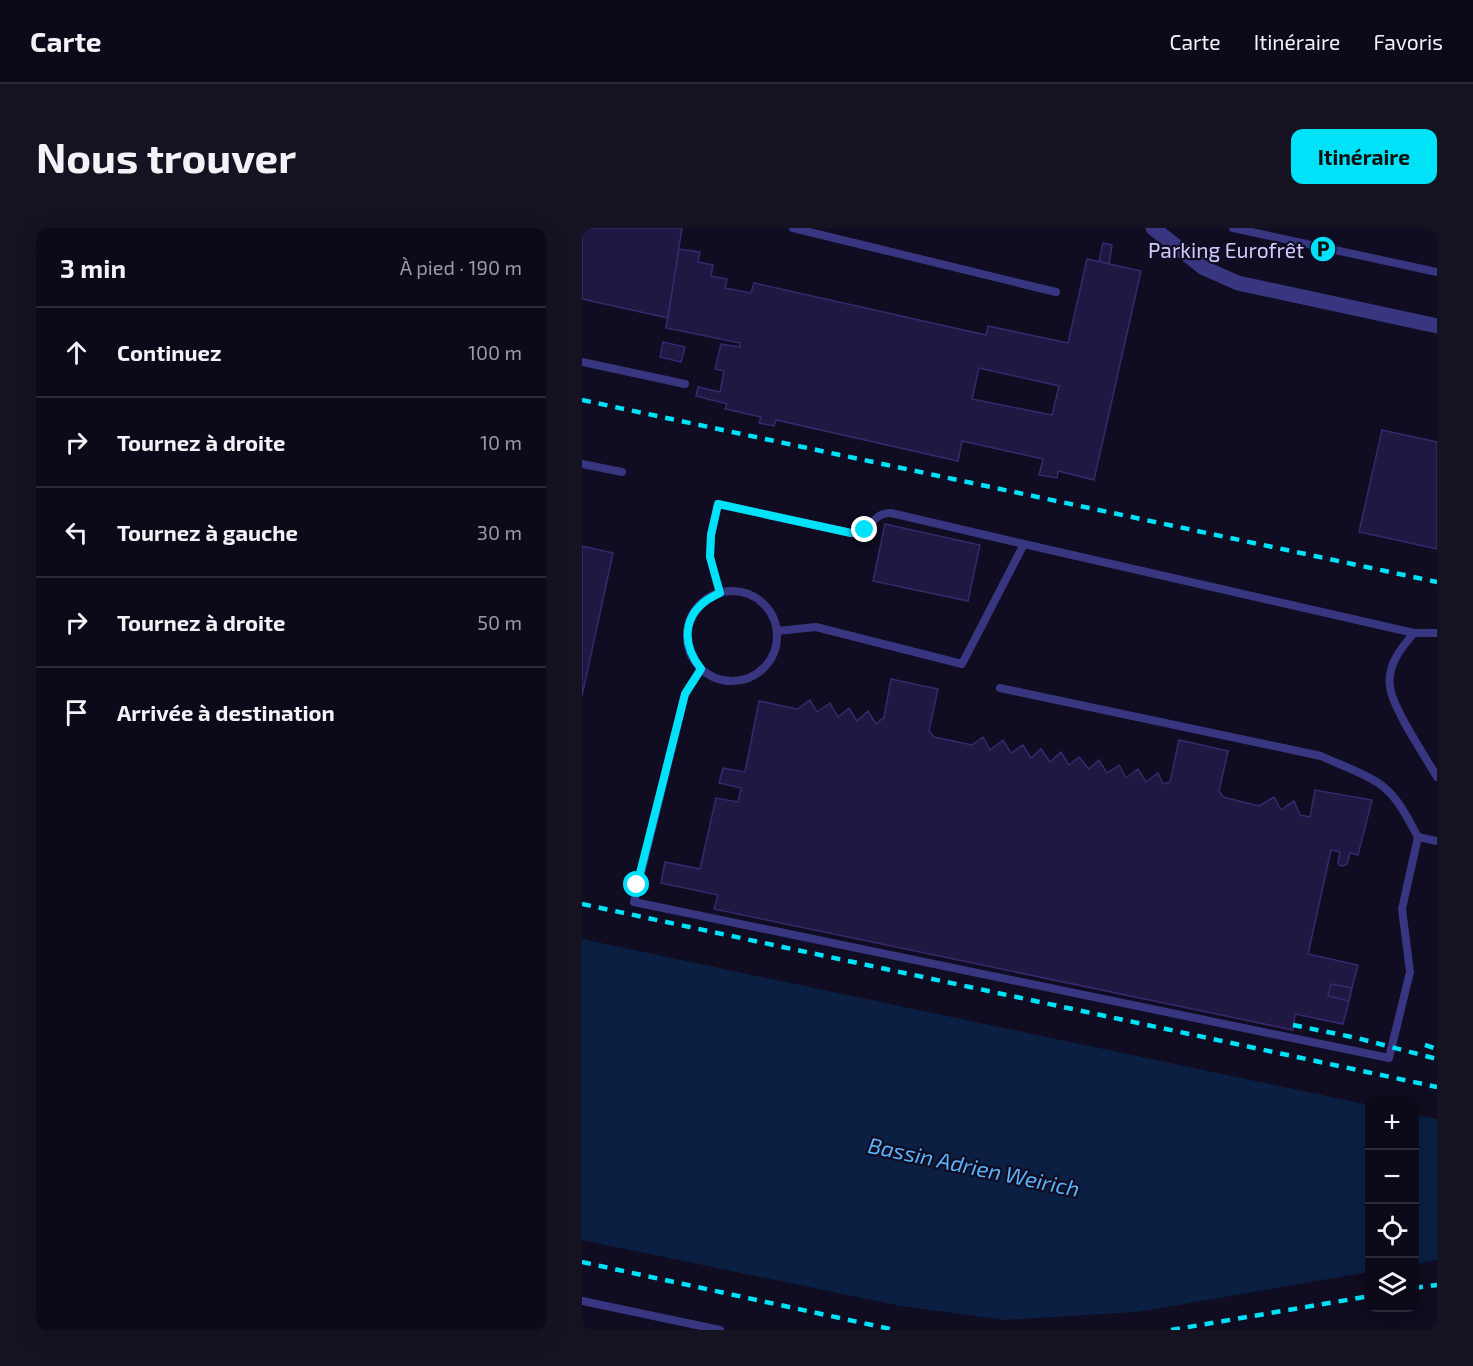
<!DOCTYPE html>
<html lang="fr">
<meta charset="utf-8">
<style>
body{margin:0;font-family:"Exo 2",sans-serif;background:#151222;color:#f1f3f6}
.controls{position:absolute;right:18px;bottom:18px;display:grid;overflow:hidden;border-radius:12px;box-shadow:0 6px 24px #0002}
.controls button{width:54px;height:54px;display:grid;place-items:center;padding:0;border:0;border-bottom:2px solid #2c2a38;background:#0c0919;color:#f1f3f6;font:30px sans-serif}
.stop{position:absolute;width:18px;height:18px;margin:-14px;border:4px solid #00e2f7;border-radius:50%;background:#fff}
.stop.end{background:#00e2f7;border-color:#fff;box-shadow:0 2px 6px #0008}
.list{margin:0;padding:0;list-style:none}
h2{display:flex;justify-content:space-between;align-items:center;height:78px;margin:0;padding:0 24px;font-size:26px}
h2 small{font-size:20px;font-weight:400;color:#9a9aa2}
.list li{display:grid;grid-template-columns:39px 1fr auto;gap:18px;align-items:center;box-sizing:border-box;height:90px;padding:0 24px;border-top:2px solid #2c2a38}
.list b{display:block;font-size:22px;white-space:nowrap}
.list em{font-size:20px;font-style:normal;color:#9a9aa2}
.icon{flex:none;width:33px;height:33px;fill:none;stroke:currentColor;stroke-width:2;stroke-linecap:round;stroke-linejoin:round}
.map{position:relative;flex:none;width:855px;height:1102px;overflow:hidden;border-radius:12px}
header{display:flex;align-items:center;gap:36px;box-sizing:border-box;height:84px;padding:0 30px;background:#0c0919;border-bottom:2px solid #2c2a38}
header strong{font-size:28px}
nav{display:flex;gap:33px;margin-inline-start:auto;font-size:21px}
.intro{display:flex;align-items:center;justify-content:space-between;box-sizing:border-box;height:144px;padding:0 36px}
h1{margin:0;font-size:42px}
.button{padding:15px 27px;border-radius:12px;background:#00e2f7;color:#111;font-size:21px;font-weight:700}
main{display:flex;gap:36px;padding:0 36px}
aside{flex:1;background:#0c0919;border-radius:12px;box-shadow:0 6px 24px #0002}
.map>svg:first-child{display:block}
</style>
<header>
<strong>Carte</strong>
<nav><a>Carte</a><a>Itinéraire</a><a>Favoris</a></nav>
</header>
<div class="intro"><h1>Nous trouver</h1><a class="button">Itinéraire</a></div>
<main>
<aside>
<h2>3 min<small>À pied · 190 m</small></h2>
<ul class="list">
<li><svg class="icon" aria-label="ahead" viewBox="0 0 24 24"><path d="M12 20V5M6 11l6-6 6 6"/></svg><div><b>Continuez</b></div><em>100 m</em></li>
<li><svg class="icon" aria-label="right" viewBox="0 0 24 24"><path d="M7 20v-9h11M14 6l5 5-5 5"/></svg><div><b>Tournez à droite</b></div><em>10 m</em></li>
<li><svg class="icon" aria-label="left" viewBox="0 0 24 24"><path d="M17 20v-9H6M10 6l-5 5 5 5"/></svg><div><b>Tournez à gauche</b></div><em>30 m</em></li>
<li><svg class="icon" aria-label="right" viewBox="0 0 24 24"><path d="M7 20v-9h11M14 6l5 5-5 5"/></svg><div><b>Tournez à droite</b></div><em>50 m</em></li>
<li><svg class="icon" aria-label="arrive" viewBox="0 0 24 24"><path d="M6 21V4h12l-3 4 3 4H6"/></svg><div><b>Arrivée à destination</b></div></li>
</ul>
</aside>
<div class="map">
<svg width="855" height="1102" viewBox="0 0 855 1102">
<rect width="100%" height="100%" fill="#100c21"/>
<path fill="#0a1f42" d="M0,711L787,877V1044L555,1084L423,1092L319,1078L0,1012Z
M833,886L855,891V1032L833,1036Z"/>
<path fill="#201842" stroke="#36296e" stroke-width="1.5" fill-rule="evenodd" d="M0,0H100L86,90L0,71Z
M521,15L530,17L527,36L517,33Z
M97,21L118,24L116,34L131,37L129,48L145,51L143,60L169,65L172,55L404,107L406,98L486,115L505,31L559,43L512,252L476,243L475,250L457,247L461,231L380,213L376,233L194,192L192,198L177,195L179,189L143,181L145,176L114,168L116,159L138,164L142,143L133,141L139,116L158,119V115L84,100ZM397,140L477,158L470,187L390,171Z
M81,114L103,119L99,134L78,129Z
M800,202L855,214V321L777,304Z
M303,296L398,317L386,373L291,353Z
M0,318L31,325L0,468Z
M309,451L356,461L347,503L352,509L390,517L401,509L408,522L421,512L429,525L441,517L449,530L459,521L468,534L479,524L487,537L497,529L507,541L517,532L525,545L537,537L544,550L556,541L564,554L576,545L581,556L588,554L597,512L646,523L637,563L641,569L677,578L692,569L699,582L712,573L718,587L728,589L733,562L790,572L776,627L768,625L765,636L761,638L757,637L756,634L758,624L749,622L726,726L776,737L770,760L749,756L746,768L767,773L761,796L713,786L711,802L132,681L136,667L79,655L83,634L118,641L134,570L156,574L159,560L137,555L141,540L163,544L177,473L215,481L228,472L235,484L248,475L256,489L267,480L275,493L286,483L294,496L302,489Z
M749,756L770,760L767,773L746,768Z"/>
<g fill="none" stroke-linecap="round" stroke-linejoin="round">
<path stroke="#383681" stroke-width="8" d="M211,0L474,64
M651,0L855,44
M0,134L103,156
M0,236L40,244
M105 408a45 45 0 1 1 90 0a45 45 0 1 1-90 0Z
M138,365L128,329L129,307L136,276L274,306C289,302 292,284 309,285L442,316
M195,403L234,399L380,436L442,316L832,405
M855,405H832C819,420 805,437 808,459C811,481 843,528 855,549
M119,441L103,466L52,674L807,830L828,744L820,681L836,609
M418,460L739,528C758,537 791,548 805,562C819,575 827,593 836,609L855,613
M0,1073L138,1102"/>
<path stroke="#383681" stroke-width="15" d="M571,0L622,40L656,55L855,98"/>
<path stroke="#00e2f7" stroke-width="4.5" stroke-dasharray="9 8" stroke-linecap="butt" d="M0,172L855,354
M0,676L855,859
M711,797L775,810L855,831
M843,817L855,821
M0,1034L313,1102
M832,1060L855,1057
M589,1102L788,1068"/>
</g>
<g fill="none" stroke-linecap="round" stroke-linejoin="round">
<path stroke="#00e2f7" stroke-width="8" d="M55,657L103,466L119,441C96,411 103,380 138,365L128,329L129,307L136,276L269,305L283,302"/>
</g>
<defs>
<symbol id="parking-disc" viewBox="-11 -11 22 22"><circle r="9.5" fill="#00e2f7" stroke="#100c21"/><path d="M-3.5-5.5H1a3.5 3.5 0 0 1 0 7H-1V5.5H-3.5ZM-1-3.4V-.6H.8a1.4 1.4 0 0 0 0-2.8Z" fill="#111"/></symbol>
</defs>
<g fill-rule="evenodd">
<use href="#parking-disc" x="726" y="6" width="30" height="30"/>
</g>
<g text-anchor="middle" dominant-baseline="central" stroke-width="4.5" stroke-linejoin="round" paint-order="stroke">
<g font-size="21" fill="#d1ccff" stroke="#100c21" text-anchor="end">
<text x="722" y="21">Parking Eurofrêt</text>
</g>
<g font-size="22" font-style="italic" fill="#5ab5ff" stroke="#100c21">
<text transform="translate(392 938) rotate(12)">Bassin Adrien Weirich</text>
</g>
</g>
</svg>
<div class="controls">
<button>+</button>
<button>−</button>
<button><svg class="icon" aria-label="locate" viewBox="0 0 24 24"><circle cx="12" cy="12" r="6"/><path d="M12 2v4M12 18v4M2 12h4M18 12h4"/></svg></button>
<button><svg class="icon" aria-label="layers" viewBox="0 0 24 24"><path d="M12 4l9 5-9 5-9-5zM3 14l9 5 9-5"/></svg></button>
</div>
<div class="stop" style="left:55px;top:657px"></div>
<div class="stop end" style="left:283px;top:302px"></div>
</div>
</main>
